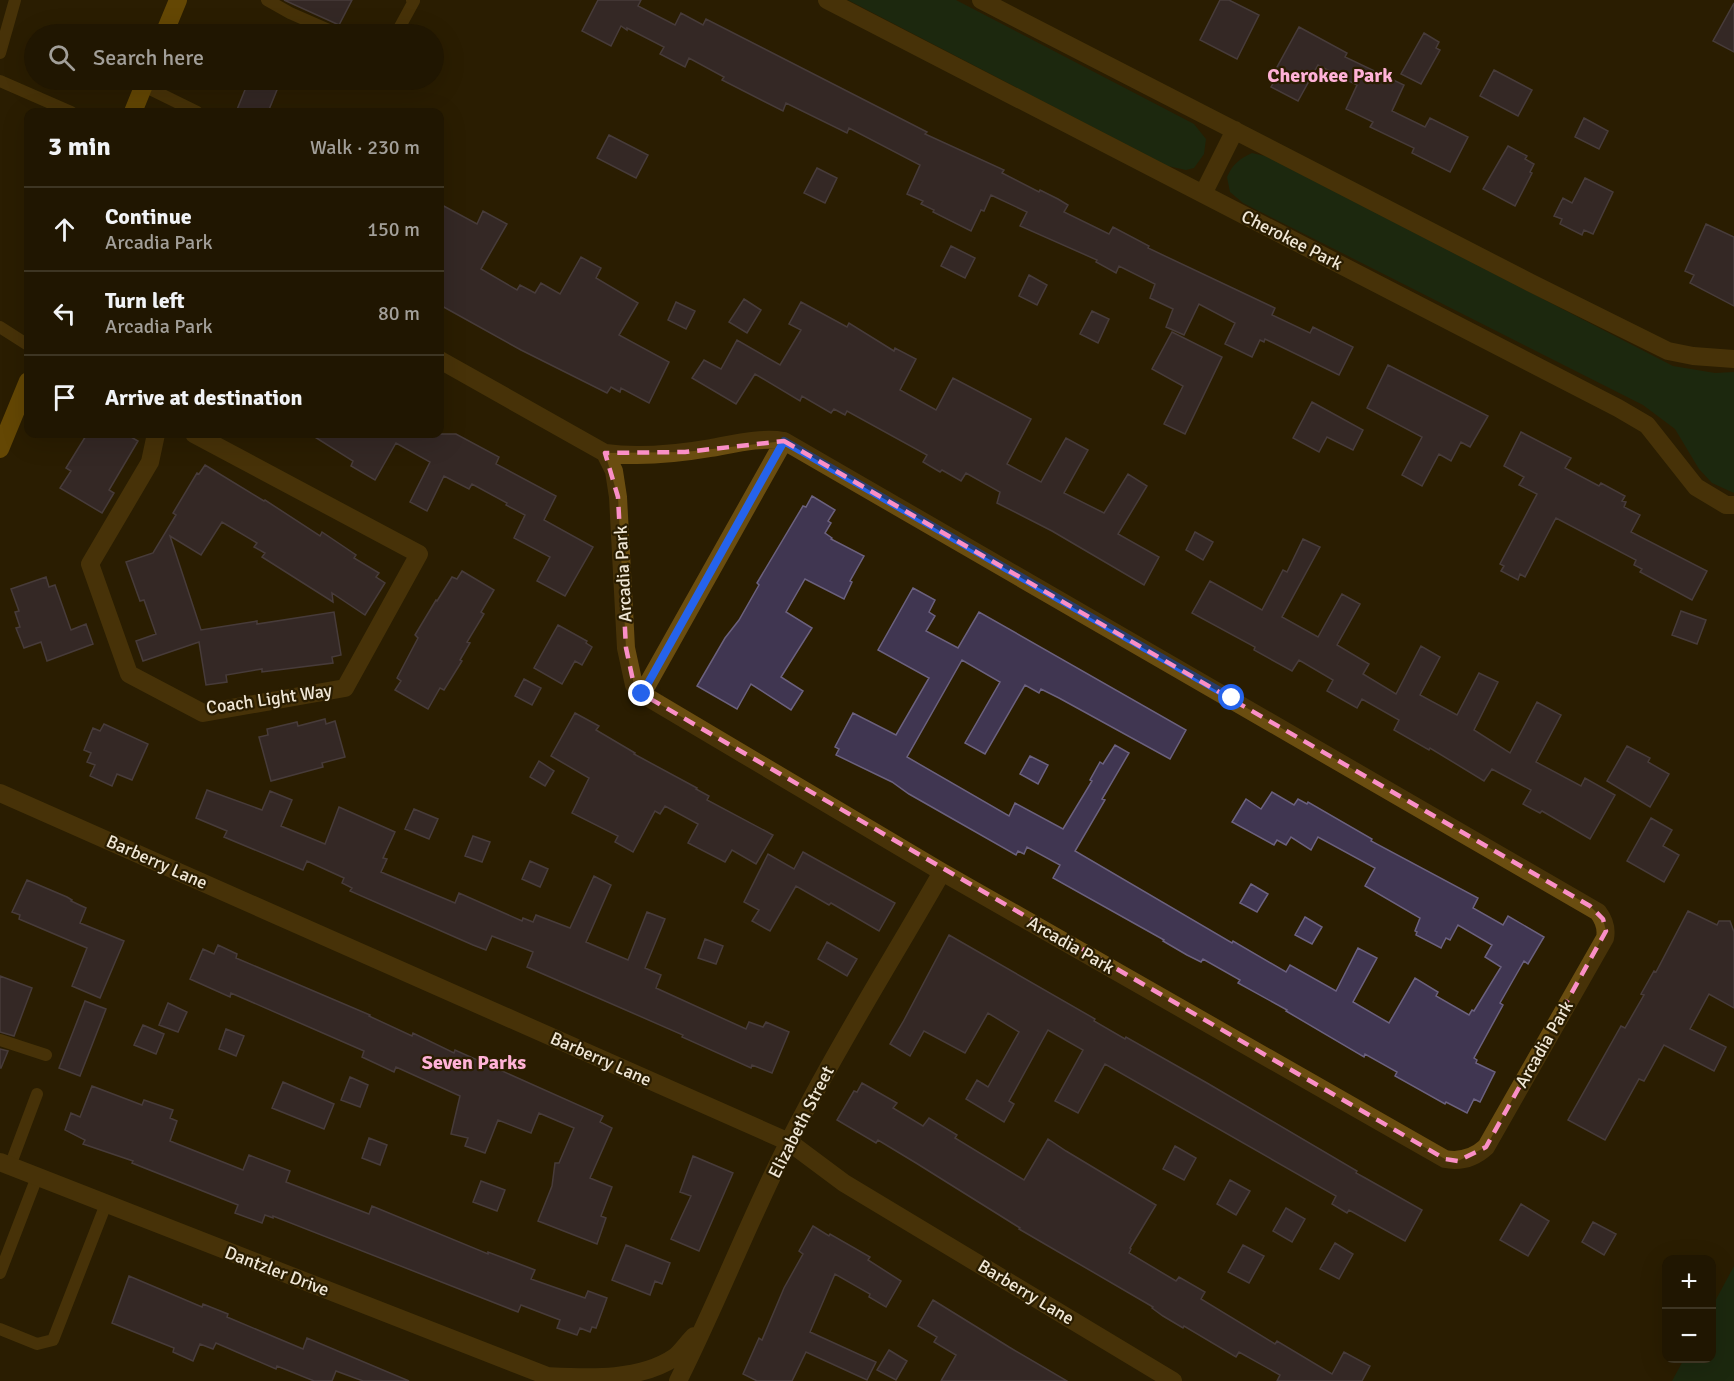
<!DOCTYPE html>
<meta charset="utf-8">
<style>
body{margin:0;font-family:Signika,sans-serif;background:#2d2310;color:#f1f3f6}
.controls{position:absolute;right:18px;bottom:18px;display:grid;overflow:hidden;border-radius:12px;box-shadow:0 6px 24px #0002}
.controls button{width:54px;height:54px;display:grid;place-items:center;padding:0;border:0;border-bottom:2px solid #3d3523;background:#201601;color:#f1f3f6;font:30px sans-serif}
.stop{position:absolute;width:18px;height:18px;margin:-14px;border:4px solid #2563eb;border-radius:50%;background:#fff}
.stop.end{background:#2563eb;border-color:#fff;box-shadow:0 2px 6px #0008}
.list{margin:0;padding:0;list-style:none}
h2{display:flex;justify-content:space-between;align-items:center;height:78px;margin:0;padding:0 24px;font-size:26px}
h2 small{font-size:20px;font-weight:400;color:#a29f99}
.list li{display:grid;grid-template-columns:39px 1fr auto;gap:18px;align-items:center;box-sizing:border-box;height:84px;padding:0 24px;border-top:2px solid #3d3523}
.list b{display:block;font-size:22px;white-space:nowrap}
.list p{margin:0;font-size:20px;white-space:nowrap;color:#a29f99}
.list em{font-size:20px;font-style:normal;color:#a29f99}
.icon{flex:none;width:33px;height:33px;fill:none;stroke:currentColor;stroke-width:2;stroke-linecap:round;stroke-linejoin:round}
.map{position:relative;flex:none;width:1734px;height:1381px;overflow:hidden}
.search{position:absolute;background:#201601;box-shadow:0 6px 24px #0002;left:24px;top:24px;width:420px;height:66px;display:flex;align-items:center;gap:15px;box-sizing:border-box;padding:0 21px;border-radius:33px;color:#a29f99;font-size:22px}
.panel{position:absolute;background:#201601;box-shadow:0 6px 24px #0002;left:24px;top:108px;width:420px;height:330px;border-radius:12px}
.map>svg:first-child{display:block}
</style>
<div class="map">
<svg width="1734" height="1381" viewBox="0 0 1734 1381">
<rect width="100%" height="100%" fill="#2a1d01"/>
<path fill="#0c361d" d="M848,0H956L1194,124L1206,139L1204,154L1194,168L1186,170L1168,166Z
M1252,153L1265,156L1673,366L1715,373L1734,372V493L1712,483L1699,469L1675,429L1643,405L1243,203L1230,192L1227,177C1233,164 1239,159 1252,153Z
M1734,1266V1381H1672L1684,1359L1712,1358V1307Z"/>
<path fill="#403651" stroke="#6b617e" stroke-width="1.5" d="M284,0H352L339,25Z
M598,0H641L638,6L675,25L681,13L703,25L706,19L927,132L925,134L1004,170L1002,173L1039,192L1040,190L1058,199L1068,205L1064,212L1109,234L1113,227L1149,246L1148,248L1275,308L1272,315L1310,333L1313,327L1353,347L1339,375L1265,339L1264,342L1260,340L1252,357L1225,344L1235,323L1199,304L1184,335L1166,327L1173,309L1150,298L1155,284L1119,266L1116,273L1096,262L1097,260L1020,226L1027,212L991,195L984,211L981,210L971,231L933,212L934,210L921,204L923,201L907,194L920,165L849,128L847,133L786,103L783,111L722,80L724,77L689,58L685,67L660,54L664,47L627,28V30L621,26L611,46L582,31Z
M1220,0H1229L1259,15L1237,59L1200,40Z
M1734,3V52L1713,41Z
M1299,27L1347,53L1345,57L1404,85L1392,111L1425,127L1430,118L1468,137L1450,172L1412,153L1414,148L1370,127L1373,122L1346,109L1357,85L1318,65L1298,101L1271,87L1275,80L1271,78Z
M1424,33L1439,42L1436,48L1440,50L1421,84L1401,74Z
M1494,70L1532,90L1518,116L1480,96Z
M249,80H281L268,112H236Z
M1584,118L1608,131L1599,149L1575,137Z
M609,135L648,155L636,178L597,158Z
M1508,146L1527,156L1525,159L1534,164L1530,172L1532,173L1515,206L1483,189Z
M817,168L837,178L825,203L804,193Z
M1585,178L1613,192L1593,234L1584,230L1582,235L1560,224L1562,219L1554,216L1563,198L1572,203Z
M440,204L477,224L483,211L507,224L481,269L517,290L520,285L535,293L541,283L560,294L581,257L601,268L596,278L638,303L619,335L669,362L649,403L621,388L620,392L611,387L607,393L521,350L440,305Z
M1706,224L1734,237V306L1690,283L1694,275L1685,271Z
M951,246L975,258L965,278L941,266Z
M1029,275L1047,285L1037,305L1019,296Z
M744,299L761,310L747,333L729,322Z
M676,302L695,311L686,329L668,320Z
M801,302L847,327L849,323L894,351L895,348L916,359L900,390L936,410L953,378L1031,419L1007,464L1041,482L1066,438L1088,450L1064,493L1104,513L1128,474L1147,486L1118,534L1159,557L1144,585L1052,531L997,503L1000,492L966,473L961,481L942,470L940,472L923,462L927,455L847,411L845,415L834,409L831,413L802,396L800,401L755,374L736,404L692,378L704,360L721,369L737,340L780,365L801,330L789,324Z
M1092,311L1109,319L1098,343L1080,334Z
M1172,332L1222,357L1185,434L1164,424L1183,386L1152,369Z
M1388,365L1488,416L1470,447L1461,442L1451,461L1439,454L1422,486L1402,475L1422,437L1367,408Z
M1312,402L1363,430L1353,450L1327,437L1319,452L1293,438Z
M1521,432L1571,458L1565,468L1599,486L1601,483L1625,496L1622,501L1626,502L1624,507L1640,515L1631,532L1707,571L1692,600L1640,572L1642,569L1634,565L1636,560L1556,518L1525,577L1520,574L1518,580L1501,571L1504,566L1500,564L1537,494L1519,485L1524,477L1504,466Z
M87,434H126L138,441L109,490L114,493L102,513L60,488L71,471L66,468Z
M310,434H456L499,457L496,464L556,496L544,520L593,547L565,596L537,581L550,557L514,538L525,515L506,505L507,503L472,484L469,489L444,476L427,511L410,502L430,462L396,443L375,480L351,466L353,461Z
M205,465L264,501L265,500L320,536L322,532L356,555L354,558L379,573L376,577L385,583L365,615L332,593L333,602L262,557L265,553L254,547L257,543L222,522L201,555L170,536L201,630L257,621V624L334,612L341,655L332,657L333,663L262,672V669L226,675L227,682L206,685L199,642L143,661L136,641L156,634L144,600L140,601L126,562L153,553L176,515L173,513L197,473L199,474Z
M812,496L835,510L828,521L831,523L825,533L832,538L831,539L864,556L850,581L852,582L844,599L805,579L786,612L812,628L781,677L803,691L791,710L751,684L737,709L697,686L725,638L739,620L759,585L757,583L803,506L806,507Z
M1195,532L1213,542L1203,560L1186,550Z
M1303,539L1320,547L1282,617L1318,637L1342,594L1360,604L1337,645L1369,664L1363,674L1396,694L1421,646L1440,657L1420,695L1457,715L1479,673L1498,682L1474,730L1510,753L1537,702L1561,715L1536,762L1581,786L1585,778L1615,795L1590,839L1542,811L1540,813L1523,804L1531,790L1492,769L1484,781L1430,748L1429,750L1394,730L1399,720L1362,699L1357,708L1327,691L1333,680L1299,660L1292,671L1254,650L1255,647L1192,613L1210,581L1262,610L1283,570L1287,572Z
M462,571L494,590L481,612L484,614L467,642L470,643L460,660L462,661L444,690L440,688L428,709L395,690L401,681L397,678L418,638L415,635L436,600L437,601L452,577L457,579Z
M46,577L49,587L55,585L71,630L86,624L93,644L47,661L41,642L24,648L16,628L20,627L15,612L19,611L11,589Z
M913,588L935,600L929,612L935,616L926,631L958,648L979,612L1186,730L1170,759L1059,698L1041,689L1039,693L1025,685L985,754L965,743L1000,682L962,660L907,757L1009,816L1015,803L1063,829L1092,781L1090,780L1100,762L1103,764L1115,745L1129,753L1102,799L1105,800L1075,851L1232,943L1233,941L1286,972L1290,965L1336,991L1358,948L1377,958L1353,1002L1389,1023L1415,978L1438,992L1436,996L1469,1015L1472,1010L1474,1011L1501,967L1485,957L1492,945L1458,925L1450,940L1446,938L1441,948L1416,935L1417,932L1415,931L1420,918L1365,886L1375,868L1318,837L1311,850L1291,837L1286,845L1277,840L1274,845L1232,822L1246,799L1261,809L1272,792L1294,805L1298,799L1307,804L1308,802L1372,839L1371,841L1478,898L1473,908L1503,925L1508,916L1544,937L1528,964L1524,961L1500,1003L1503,1005L1474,1058L1477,1060L1476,1063L1495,1072L1480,1102L1474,1099L1467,1113L1446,1102L1445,1104L1395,1076L1397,1072L1365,1054L1364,1057L1286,1011L1287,1010L1238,983L1240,980L1203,959L1201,962L1187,955L1163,941L1164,940L1053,878L1060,865L1027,847L1024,854L1018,851L1016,855L909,794L892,782L836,755L839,749L835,747L853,713L896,735L929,678L878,650Z
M1681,611L1706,620L1697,644L1672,635Z
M558,625L587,641L586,643L592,647L582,665L575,661L562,684L534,668Z
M524,679L541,688L532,705L515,696Z
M575,713L599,726L596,730L635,753L634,754L697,788L696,789L709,796L707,800L773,835L756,864L732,850L725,862L688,843L698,824L665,806L660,814L655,811L633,852L615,842L618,836L572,813L589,778L551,756Z
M325,719L326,724L335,721L345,757L322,763L323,767L271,781L259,737L268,735L267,729L297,722L298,726Z
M104,724L148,744L132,780L117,774L112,786L90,776L95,765L87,762L91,753L84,750L93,728L100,731Z
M1627,746L1650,758L1648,762L1669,774L1650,807L1607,781Z
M1030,756L1048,765L1038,784L1020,774Z
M539,761L554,771L545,786L530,777Z
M207,790L262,810L270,791L292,800L281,826L325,844L339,807L395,832L383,858L387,859L381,872L455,903L459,893L522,921L523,918L533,922L536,915L570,928L594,876L611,885L586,942L628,960L647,912L665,919L645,968L661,975L656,988L746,1029L749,1022L763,1027L766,1022L789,1032L772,1073L752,1065L751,1068L682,1037L683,1035L527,967L533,952L492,936L486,950L473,945L350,891L352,888L342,883L344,878L307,861L303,870L224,837L227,831L196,818Z
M414,809L438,819L429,839L405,829Z
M1651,818L1672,830L1663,846L1679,855L1664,882L1627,861Z
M473,836L490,842L482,862L465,856Z
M803,852L895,903L879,931L831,903L829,905L796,886L770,931L752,921L759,910L744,902L768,854L794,869Z
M530,861L548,869L540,887L522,879Z
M27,880L67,897L72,900L71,901L86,908L80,923L124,941L100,998L72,986L87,948L19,919L20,915L12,912Z
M1251,884L1268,894L1257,912L1240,903Z
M1688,911L1717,925L1719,921H1730L1734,932V1008L1709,994L1690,1029L1726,1047L1714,1071L1664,1045L1644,1081L1639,1079L1605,1140L1568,1120L1621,1026L1625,1028L1644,995L1641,994L1654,971L1656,972Z
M1305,917L1322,927L1312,944L1295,935Z
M949,935L1095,1019L1094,1021L1125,1039L1126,1037L1207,1083L1357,1171L1356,1173L1367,1179L1422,1210L1405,1241L1349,1210L1347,1213L1332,1204L1336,1196L1105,1064L1078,1113L1055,1101L1083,1050L1048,1030L1009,1101L1014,1104L1004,1122L966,1099L977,1080L988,1087L1019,1032L988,1013L965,1053L924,1031L910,1056L890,1044L903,1022Z
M705,939L723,946L716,964L698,958Z
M827,942L857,959L847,976L818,959Z
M218,945L237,954L236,958L370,1015L369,1016L412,1036L413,1033L454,1053L455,1050L603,1116L600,1122L612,1128L590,1178L612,1187L601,1216L606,1218L597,1244L538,1221L552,1186L555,1163H559L574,1128L539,1113L531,1133L498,1120L485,1153L465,1146L468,1138L451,1134L460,1096L396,1067L394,1072L362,1057L364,1051L231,993L230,997L190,979L203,949L214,954Z
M0,976L32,988L14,1036L0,1032Z
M85,1001L106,1009L80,1076L59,1068Z
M168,1003L187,1012L178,1032L159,1025Z
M143,1025L164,1034L156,1054L134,1045Z
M226,1029L244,1036L236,1056L219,1049Z
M0,1049L8,1051L1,1068H0Z
M350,1077L368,1085L360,1107L341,1100Z
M283,1082L334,1104L324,1129L272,1108Z
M862,1083L897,1103L893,1108L923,1126L929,1118L957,1135L955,1138L1024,1180L1048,1139L1066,1151L1156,1205L1130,1248L1131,1249L1129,1253L1176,1281L1179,1277L1205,1292L1201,1299L1275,1344L1277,1341L1332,1374L1344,1352L1370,1366L1362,1381H1277L1280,1375L1239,1352L1236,1357L1184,1326L1183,1328L1163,1316L1152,1308L1153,1307L1019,1229L1020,1228L916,1163L878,1140L876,1143L837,1120L854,1091L857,1092Z
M92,1086L142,1105L144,1100L173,1110L170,1118L177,1121L170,1141L243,1170L249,1155L290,1171L286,1182L369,1214L372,1206L488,1254V1252L535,1270L531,1279L585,1298L588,1291L607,1298L596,1328L592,1327L590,1332L580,1328L577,1335L557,1328L560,1320L521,1305L518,1312L273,1216V1218L265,1215L262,1223L235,1213L238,1205L132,1163L133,1161L83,1144L85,1140L65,1130L71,1113L80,1117Z
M369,1138L387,1145L380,1165L362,1158Z
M1175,1146L1196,1158L1184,1180L1163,1169Z
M693,1156L733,1173L699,1251L671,1239L691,1196L680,1192Z
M1230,1180L1250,1191L1236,1215L1217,1204Z
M481,1181L505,1190L497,1211L473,1202Z
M1521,1204L1549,1221L1528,1256L1500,1240Z
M1286,1208L1305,1219L1292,1242L1273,1231Z
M1593,1222L1616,1234L1604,1255L1582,1242Z
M813,1226L829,1236L830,1234L870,1257L868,1260L901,1281L886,1307L869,1297L870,1294L835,1274L810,1332L876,1362L867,1380L806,1352L792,1381H757L743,1374L759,1338L762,1340L784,1288L803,1254L799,1251Z
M1335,1243L1353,1254L1339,1279L1320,1269Z
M626,1245L670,1263L662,1284L655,1281L650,1295L612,1280Z
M1243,1245L1264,1256L1249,1283L1228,1272Z
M129,1276L202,1307L203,1304L228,1314L227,1317L303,1349L307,1338L409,1381H363L336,1371L332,1381H314L277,1366L276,1369L216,1343L213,1349L200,1344L193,1361L173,1352L174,1348L112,1323Z
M933,1300L1009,1347L1067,1381H941L956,1355L934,1342L937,1337L918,1326Z
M889,1350L907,1361L896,1380L877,1370Z"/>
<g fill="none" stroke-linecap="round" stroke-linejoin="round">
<path stroke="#6a4d10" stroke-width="12" d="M267,0L290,13L338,34
M396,34L414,1L412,0
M0,53L15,0
M0,81L71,112
M144,86L197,112
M0,327L28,345
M0,1040L46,1055
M10,1166L37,1094
M0,1273L37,1177
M0,1329L37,1344L53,1340L106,1204"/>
<path stroke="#6a4d10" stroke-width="18" d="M827,0L1618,408L1647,425L1696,487L1726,505H1734
M981,0L1531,283L1668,351L1693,356L1734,359
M1203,194L1235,130
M440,360L605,453C640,458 676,454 711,448C734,444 761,437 784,441L1598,912C1604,920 1607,928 1605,938L1486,1147C1474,1158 1461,1162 1445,1159L942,872L642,694L634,685L626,648L618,497L614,471L605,453
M156,434L150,462L90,564L129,674L203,713L345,688L419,554L194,434
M642,694L784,441
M0,793L789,1142L844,1183L1173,1381
M0,1162L547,1376L553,1381
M547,1376C589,1378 640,1381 675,1357C682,1351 688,1342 694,1336
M678,1381C723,1291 758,1197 806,1109C848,1029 897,951 942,872"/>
<path stroke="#ab7b08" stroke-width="18" d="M164,34L178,0
M133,112L146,80
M0,449L28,381"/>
</g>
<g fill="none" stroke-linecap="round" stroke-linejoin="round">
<path stroke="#2563eb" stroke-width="8" d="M642,694L784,441L1232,698"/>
</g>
<path d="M0 0H1734V1381H0ZM784,441L1590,906L1603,919L1606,931L1486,1147L1458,1161L1445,1159L642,694L634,685L626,648L618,497L605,453L685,452Z" fill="#2a1d01" fill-opacity=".55" fill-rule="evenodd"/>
<path fill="none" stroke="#fa8fc6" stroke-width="4.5" stroke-dasharray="12 8" stroke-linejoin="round" d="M784,441L1590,906L1603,919L1606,931L1486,1147L1458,1161L1445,1159L642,694L634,685L626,648L618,497L605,453L685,452Z"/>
<g text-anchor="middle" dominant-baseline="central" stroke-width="4.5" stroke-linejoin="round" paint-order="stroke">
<g font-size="18" fill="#f0e7d6" stroke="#2a1d01">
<text transform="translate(1292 240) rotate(27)">Cherokee Park</text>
<text transform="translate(623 574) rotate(-93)">Arcadia Park</text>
<text transform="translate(269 699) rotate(-8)">Coach Light Way</text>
<text transform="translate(157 862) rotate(24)">Barberry Lane</text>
<text transform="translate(1071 945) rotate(30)">Arcadia Park</text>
<text transform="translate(1544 1044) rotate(-60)">Arcadia Park</text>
<text transform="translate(601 1059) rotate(24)">Barberry Lane</text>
<text transform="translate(801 1122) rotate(-63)">Elizabeth Street</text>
<text transform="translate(277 1271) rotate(21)">Dantzler Drive</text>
<text transform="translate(1026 1292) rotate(31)">Barberry Lane</text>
</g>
<g font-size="20" font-weight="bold" fill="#ffb2d7" stroke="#2a1d01">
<text x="1330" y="75">Cherokee Park</text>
<text x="474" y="1062">Seven Parks</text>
</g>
</g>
</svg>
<div class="controls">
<button>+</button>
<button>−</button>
</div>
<div class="stop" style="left:1232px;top:698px"></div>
<div class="stop end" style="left:642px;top:694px"></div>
<div class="search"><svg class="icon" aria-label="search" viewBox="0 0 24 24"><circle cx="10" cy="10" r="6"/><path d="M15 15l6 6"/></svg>Search here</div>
<section class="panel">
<h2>3 min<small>Walk · 230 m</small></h2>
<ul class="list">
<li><svg class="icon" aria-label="ahead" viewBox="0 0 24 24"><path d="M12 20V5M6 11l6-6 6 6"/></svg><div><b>Continue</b><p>Arcadia Park</p></div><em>150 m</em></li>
<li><svg class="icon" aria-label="left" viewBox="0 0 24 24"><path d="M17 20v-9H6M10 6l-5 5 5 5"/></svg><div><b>Turn left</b><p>Arcadia Park</p></div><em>80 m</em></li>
<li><svg class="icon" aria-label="arrive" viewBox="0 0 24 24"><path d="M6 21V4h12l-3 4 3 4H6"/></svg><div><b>Arrive at destination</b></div></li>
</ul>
</section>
</div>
